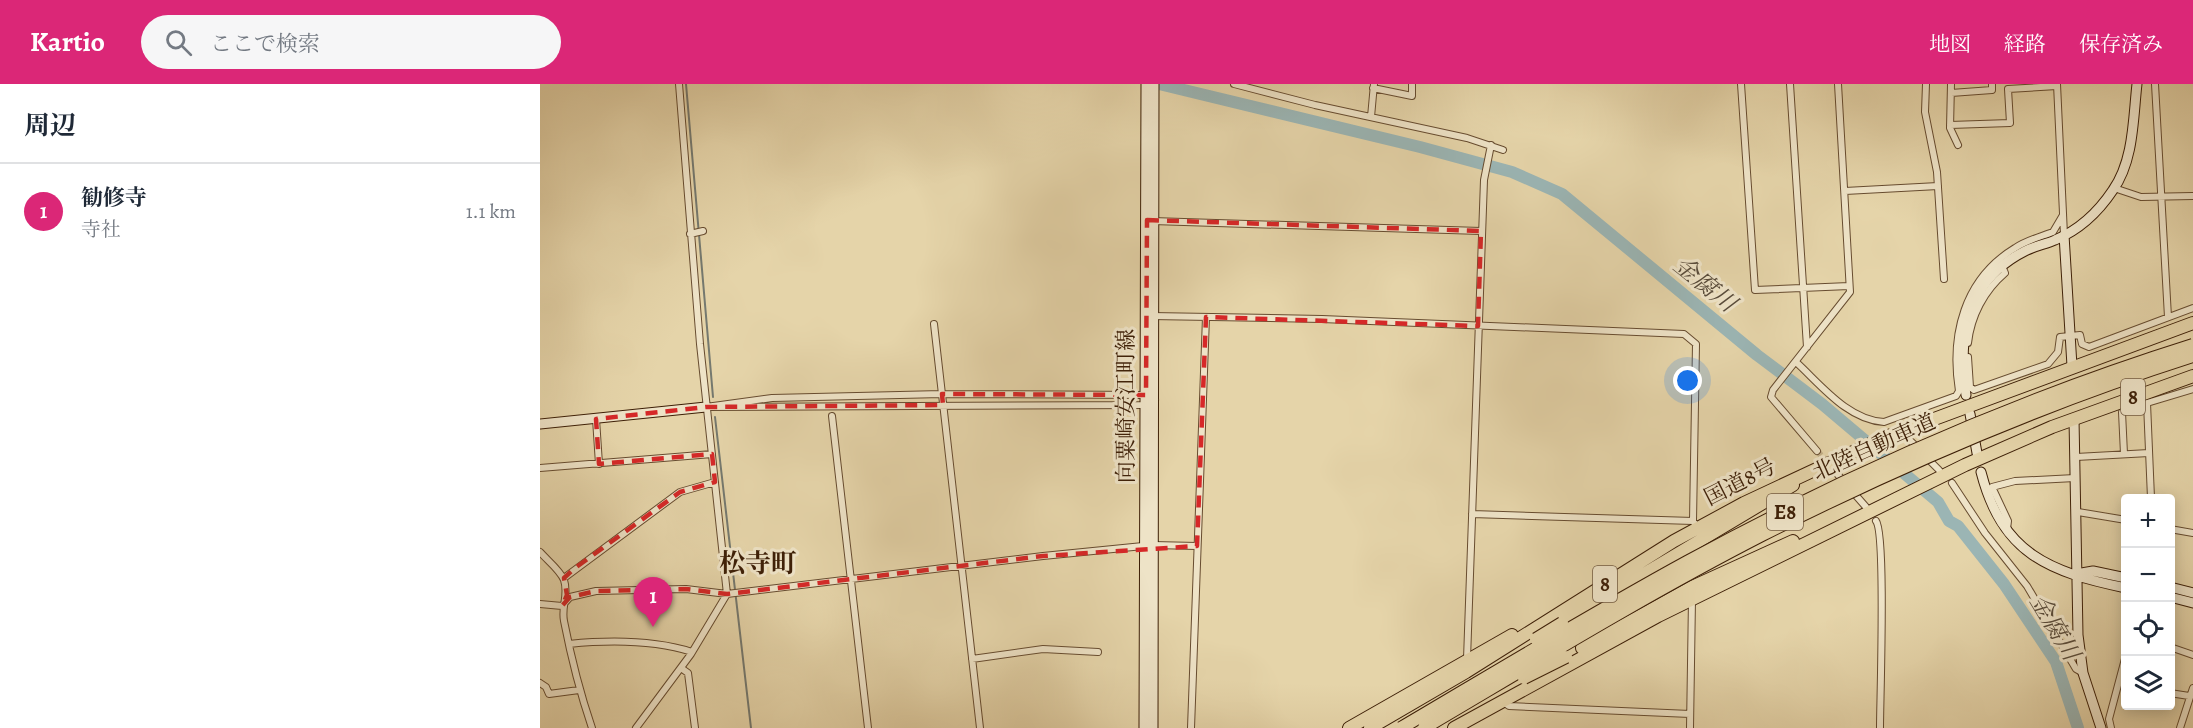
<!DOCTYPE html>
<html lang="ja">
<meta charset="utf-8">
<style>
body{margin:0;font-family:Alegreya,"Noto Serif JP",serif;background:#f6f6f7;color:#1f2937}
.controls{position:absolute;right:18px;bottom:18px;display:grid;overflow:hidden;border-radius:6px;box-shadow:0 3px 15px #0003}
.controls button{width:54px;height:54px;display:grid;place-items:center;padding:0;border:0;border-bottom:2px solid #e0e1e3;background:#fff;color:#1f2937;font:30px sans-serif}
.you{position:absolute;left:1148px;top:297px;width:21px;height:21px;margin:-15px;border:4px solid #fff;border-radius:50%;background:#1a73e8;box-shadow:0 0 0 9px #1a73e833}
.badge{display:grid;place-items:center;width:39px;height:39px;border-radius:50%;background:#db2777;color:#fff;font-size:20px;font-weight:700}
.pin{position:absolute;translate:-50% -50px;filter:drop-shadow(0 2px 3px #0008)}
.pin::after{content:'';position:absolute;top:32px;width:21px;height:18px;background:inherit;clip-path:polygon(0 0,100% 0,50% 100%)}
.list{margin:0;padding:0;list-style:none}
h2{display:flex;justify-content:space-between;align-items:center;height:78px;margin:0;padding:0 24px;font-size:26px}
h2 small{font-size:20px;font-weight:400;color:#747a83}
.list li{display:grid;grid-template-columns:39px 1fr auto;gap:18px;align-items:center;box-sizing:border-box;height:96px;padding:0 24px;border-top:2px solid #e0e1e3}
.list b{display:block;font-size:22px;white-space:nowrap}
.list p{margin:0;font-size:20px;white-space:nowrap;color:#747a83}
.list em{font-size:20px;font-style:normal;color:#747a83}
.icon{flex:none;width:33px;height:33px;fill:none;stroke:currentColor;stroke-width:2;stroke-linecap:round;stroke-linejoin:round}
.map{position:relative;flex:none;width:1653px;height:644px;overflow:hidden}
header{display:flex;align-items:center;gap:36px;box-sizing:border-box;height:84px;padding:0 30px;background:#db2777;color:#fff}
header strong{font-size:28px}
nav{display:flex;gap:33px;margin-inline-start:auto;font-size:21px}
.search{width:420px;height:54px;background:#f6f6f7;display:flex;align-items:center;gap:15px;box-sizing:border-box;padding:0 21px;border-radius:33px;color:#747a83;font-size:22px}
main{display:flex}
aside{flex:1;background:#fff}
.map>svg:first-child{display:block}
</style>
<header>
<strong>Kartio</strong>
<div class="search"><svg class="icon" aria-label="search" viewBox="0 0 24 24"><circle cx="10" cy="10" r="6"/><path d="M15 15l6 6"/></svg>ここで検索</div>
<nav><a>地図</a><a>経路</a><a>保存済み</a></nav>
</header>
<main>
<aside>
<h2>周辺<small></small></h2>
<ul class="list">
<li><span class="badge">1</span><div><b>勧修寺</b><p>寺社</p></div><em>1.1 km</em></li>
</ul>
</aside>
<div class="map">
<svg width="1653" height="644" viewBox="0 0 1653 644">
<rect width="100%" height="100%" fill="#e5d4a9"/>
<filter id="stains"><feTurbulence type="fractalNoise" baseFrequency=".00333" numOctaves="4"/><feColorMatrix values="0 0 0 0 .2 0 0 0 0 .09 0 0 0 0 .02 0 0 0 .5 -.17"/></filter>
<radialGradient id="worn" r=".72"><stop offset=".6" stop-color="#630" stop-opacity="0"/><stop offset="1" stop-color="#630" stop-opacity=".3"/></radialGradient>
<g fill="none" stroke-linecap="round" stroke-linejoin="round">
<path stroke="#75796f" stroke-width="2" d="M146,0L173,313
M175,333L211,644"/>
<path stroke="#9bb5b4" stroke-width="12" d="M619,0L880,63L972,88L1022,110L1217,271L1282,320L1398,418L1409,437L1418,442L1464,500L1516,578L1538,644"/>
<path stroke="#c3b089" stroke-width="6" stroke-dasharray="6 3" stroke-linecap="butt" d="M1277,367L1289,380"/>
<defs>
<path id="street" d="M694,0L775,21L927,54L963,66
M1201,0L1215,206L1309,202
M1250,0L1267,263
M1386,0L1385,28L1397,88L1404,195
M1411,0L1410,44L1418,61
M1517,0L1524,151
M1615,0L1628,233
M833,4L872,12V0
M1411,9L1452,6V0
M831,33L834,0
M1410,41L1470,39L1468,5L1517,2
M1574,104L1601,113L1653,112
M1305,107L1398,102
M612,137L941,147
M150,150L163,147
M611,232L782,235L1144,250L1156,260L1153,437L1158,444
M394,240L440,644
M1428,259C1431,232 1444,207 1465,189L1462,182
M1428,273L1430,303L1434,306L1508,280L1518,268L1520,253L1540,251L1542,260L1549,263L1653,224
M1256,278C1281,301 1308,336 1344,338L1416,312L1419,307C1410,251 1424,195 1475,164C1487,156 1500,153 1513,148L1523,131
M402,310L606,311L615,316L606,321L166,323L232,314Z
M292,332L328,644
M56,335L59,380
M1364,351L1379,365
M1277,367L1231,313L1233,306L1310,208L1298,0
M1584,370L1582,328L1607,319
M1386,373L1399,386
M1536,373L1609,369
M0,384L172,370
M1292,384L1306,400
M1412,399L1445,449L1487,502L1536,585L1543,589
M1312,407L1326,423
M1611,414L1607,319L1653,305
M1538,428L1586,436
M932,430L1153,437
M1336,437C1346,450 1340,615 1340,644
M1467,445L1468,437L1452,403L1475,397L1535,394
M1630,445L1653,449
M0,468C7,476 20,486 24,496C29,511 21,522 24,537C31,573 40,609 52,644
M24,494L140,408L175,398
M0,520L22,522
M22,522L30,513L56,507L146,505L187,510L503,472L613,461L657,462
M29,560C69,556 114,556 152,568
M1630,563L1653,571
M432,575L503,565L558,568
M927,575L944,96L951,61
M141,584L148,589L155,644
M0,599L6,603L9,610L39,606
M1630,609L1649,612
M963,618L969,622L1150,630
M96,644L151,570L187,510L160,260L139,0
M651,644L666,233
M1150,644L1152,515
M1571,644L1569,635L1586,571
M1640,644L1653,604"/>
<path id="secondary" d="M1524,151L1532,282
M1426,311C1417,252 1427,196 1485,167C1495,162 1506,160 1515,156C1539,146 1559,127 1573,106C1594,76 1593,35 1597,0
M1430,330L1437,369
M1534,335L1538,551L1543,589L1561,644
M0,340L166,323
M1441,388C1462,470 1509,488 1586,504
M1536,490L1553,487L1586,494
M1630,503L1653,509
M1630,513L1653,519
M604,644L606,0
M613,644L614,0"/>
<path id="highway" d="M1022,539L1253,401
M1042,564L1152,503L1253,457
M809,644L972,551
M830,644L926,588L1134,457L1204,419L1343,354L1653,239
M914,644L1118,532L1425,381L1512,343L1653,292"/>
</defs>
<use href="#street" stroke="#674c30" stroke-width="8"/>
<use href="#secondary" stroke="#3d1f07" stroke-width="11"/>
<use href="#highway" stroke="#3d1f07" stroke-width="14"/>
<use href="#street" stroke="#eee3c7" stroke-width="6"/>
<use href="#secondary" stroke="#eee3c7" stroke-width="9"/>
<use href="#highway" stroke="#e5d4a9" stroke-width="12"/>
<defs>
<path id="highway-bridge" d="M996,555L1022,539
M984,594L1026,573
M861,644C956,588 1050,531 1147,478C1307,391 1478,316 1653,261
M884,644C996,578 1107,510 1222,451C1361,381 1505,319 1653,272"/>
</defs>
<use href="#highway-bridge" stroke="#3d1f07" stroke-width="14" stroke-linecap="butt"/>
<use href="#highway-bridge" stroke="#e5d4a9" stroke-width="12"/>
</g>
<path fill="none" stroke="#d62828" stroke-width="4.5" stroke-dasharray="12 8" stroke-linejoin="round" d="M607,136L941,147L938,242L666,233L657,462L503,472L187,510L146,505L56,507L30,513L22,522L27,511L24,494L35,484L140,408L175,398L172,370L59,380L56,335L166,323L403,321L402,310L606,311Z"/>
<g text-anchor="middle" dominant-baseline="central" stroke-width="6" stroke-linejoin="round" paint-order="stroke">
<g fill="#eee3c7" stroke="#725a41" stroke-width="1.5">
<rect x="1581" y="295" width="24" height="36" rx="4.5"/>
<rect x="1227" y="410" width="36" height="36" rx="4.5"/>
<rect x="1053" y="482" width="24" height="36" rx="4.5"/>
</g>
<g font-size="21" font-weight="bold" fill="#3d1f07">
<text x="1593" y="313">8</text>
<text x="1245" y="428">E8</text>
<text x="1065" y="500">8</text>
</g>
<g font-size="22" fill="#3d1f07" stroke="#eee3c7">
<text transform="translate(586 322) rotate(-90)">向粟崎安江町線</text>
<text transform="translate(1334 363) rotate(-24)">北陸自動車道</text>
<text transform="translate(1200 398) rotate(-27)">国道8号</text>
</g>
<g font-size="24" font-style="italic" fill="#594c3b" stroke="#eee3c7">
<text transform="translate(1165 200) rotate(39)">金腐川</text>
<text transform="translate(1515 543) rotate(59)">金腐川</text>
</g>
<g font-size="26" font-weight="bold" fill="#3d1f07" stroke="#eee3c7">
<text x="218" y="479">松寺町</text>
</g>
</g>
<rect width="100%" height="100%" filter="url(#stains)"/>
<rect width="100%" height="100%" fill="url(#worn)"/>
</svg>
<div class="controls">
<button>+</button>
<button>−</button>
<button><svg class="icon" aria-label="locate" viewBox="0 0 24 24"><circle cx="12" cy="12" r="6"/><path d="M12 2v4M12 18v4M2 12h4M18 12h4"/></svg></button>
<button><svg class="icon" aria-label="layers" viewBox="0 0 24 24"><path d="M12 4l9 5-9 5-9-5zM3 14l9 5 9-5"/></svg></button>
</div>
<div class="you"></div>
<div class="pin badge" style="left:113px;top:543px">1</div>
</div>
</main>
